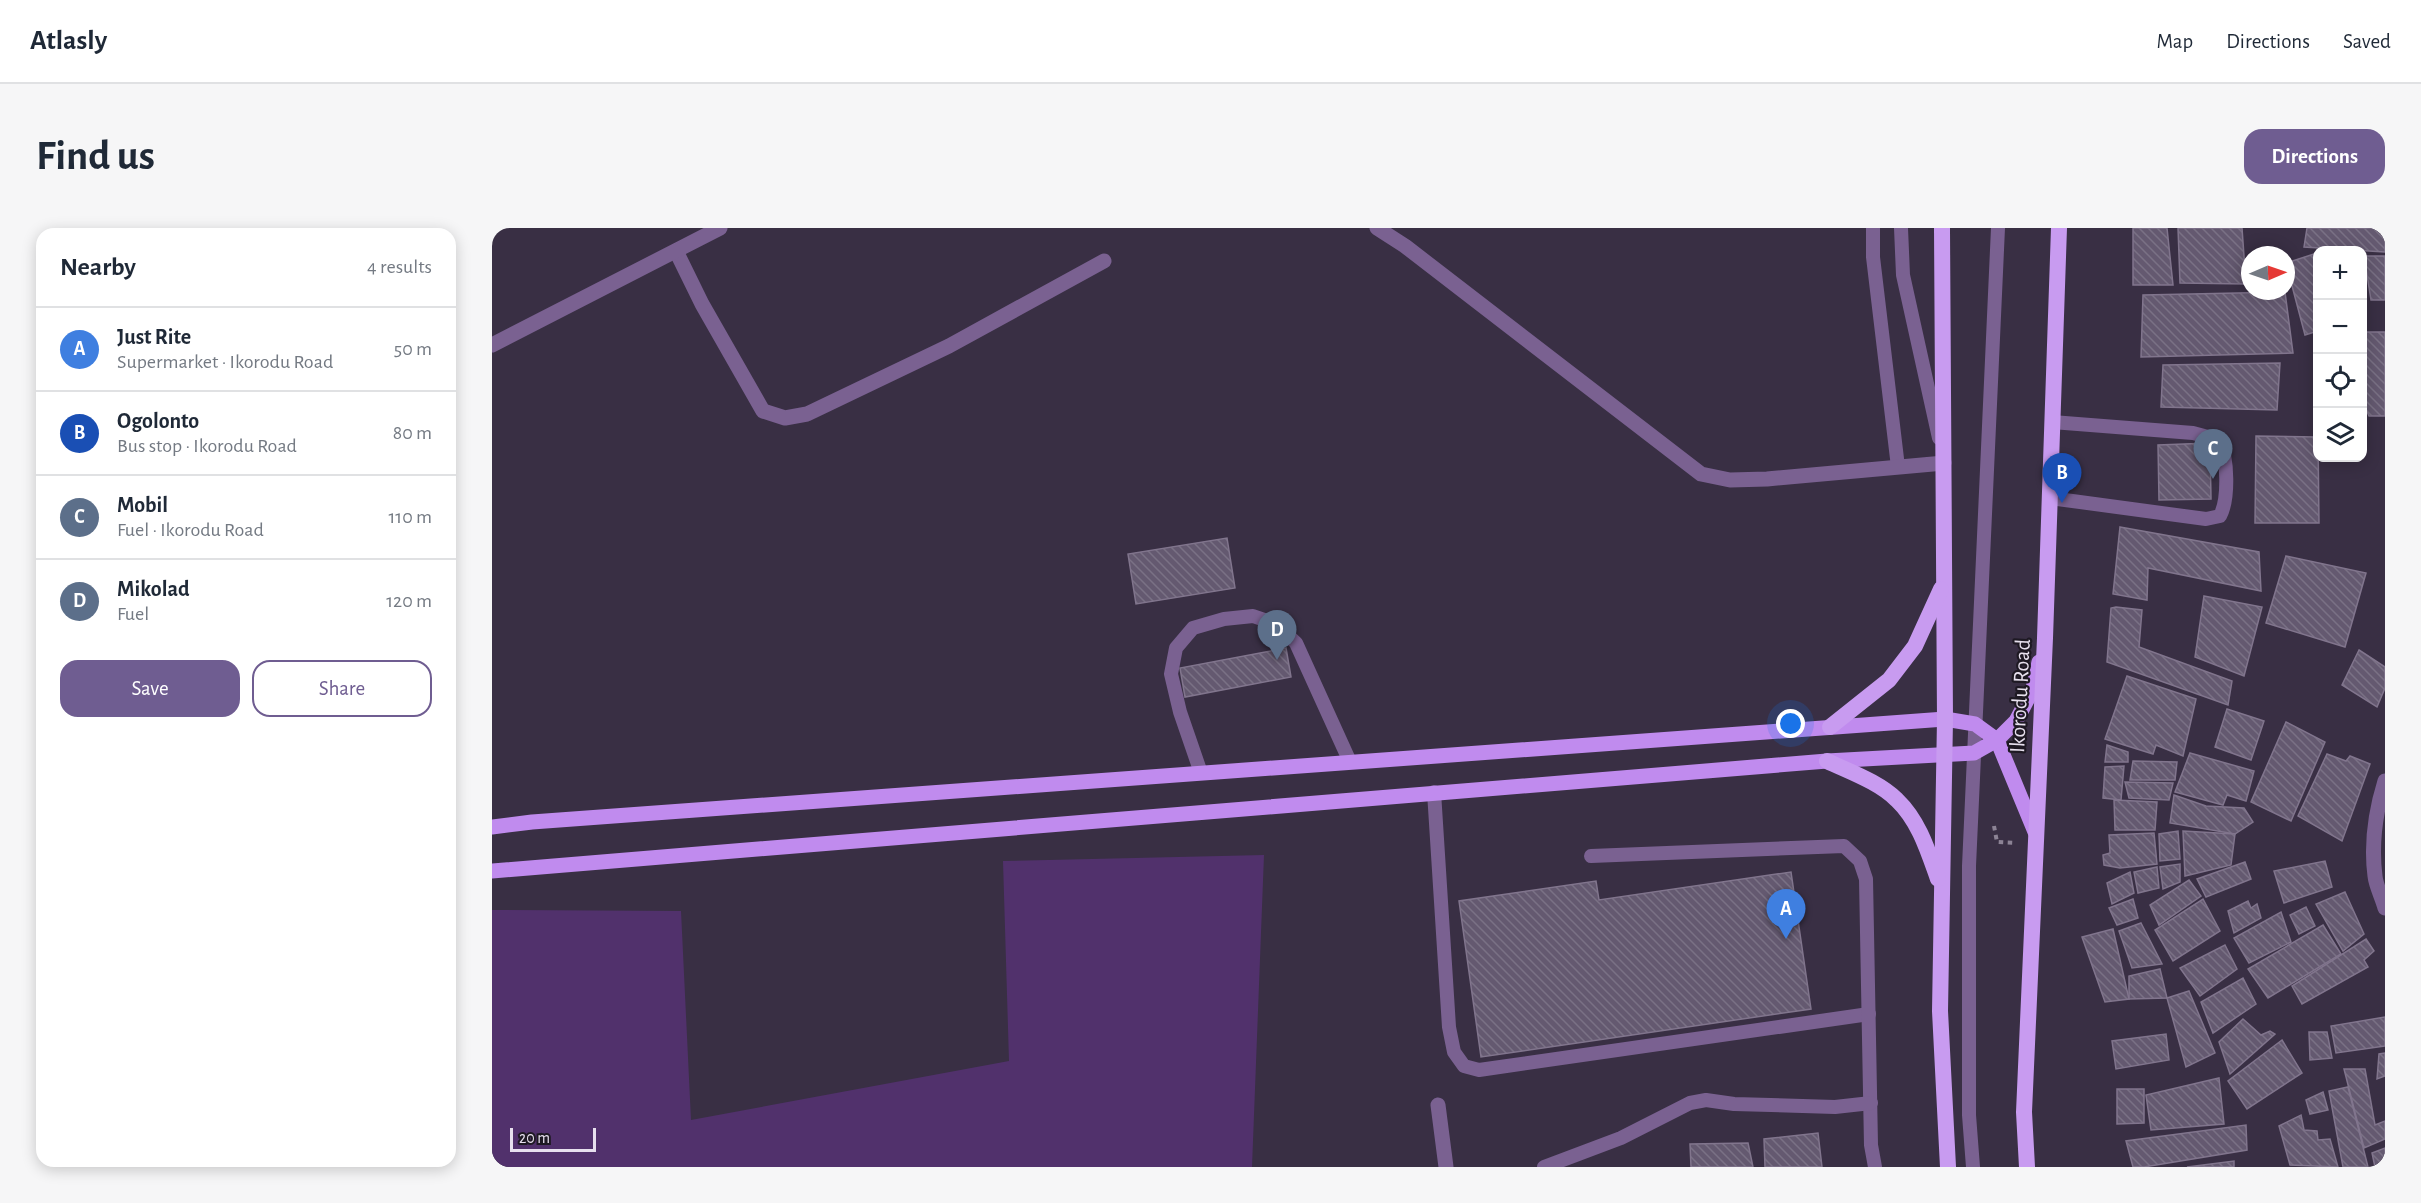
<!DOCTYPE html>
<html lang="en">
<head>
<meta charset="utf-8">
<style>
	:root { --surface:#fff; --page:#f6f6f7; --text:#1f2937; --muted:#747a83; --line:#e0e1e3; --accent:#6f5d91 }
	body { margin:0; font-family:"Alegreya Sans",sans-serif; background:var(--page); color:var(--text) }
	.controls { position:absolute; right:18px; top:18px; display:grid; overflow:hidden; border-radius:12px; box-shadow:0 3px 15px #0003 }
	.controls button { width:54px; height:54px; display:grid; place-items:center; padding:0; border:0; border-bottom:2px solid var(--line); background:var(--surface); color:var(--text); font:30px sans-serif }
	.compass { position:absolute; left:1749px; top:18px; width:54px; height:54px; border-radius:50%; background:var(--surface); box-shadow:0 3px 15px #0003; rotate:88deg }
	.scale { position:absolute; left:18px; bottom:15px; width:86px; box-sizing:border-box; padding-left:6px; border:3px solid #e7e0ee; border-top:0; font-size:16px; line-height:21px; white-space:nowrap; color:#e7e0ee; -webkit-text-stroke:4px #1e1923; paint-order:stroke }
	.you { position:absolute; left:1299px; top:496px; width:21px; height:21px; margin:-15px; border:4px solid #fff; border-radius:50%; background:#1a73e8; box-shadow:0 0 0 9px #1a73e833 }
	.badge { display:grid; place-items:center; width:39px; height:39px; border-radius:50%; background:var(--accent); color:#fff; font-size:20px; font-weight:700 }
	.pin { position:absolute; translate:-50% -50px; filter:drop-shadow(0 2px 3px #0008) }
	.pin::after { content:''; position:absolute; top:32px; width:21px; height:18px; background:inherit; clip-path:polygon(0 0,100% 0,50% 100%) }
	.list { margin:0; padding:0; list-style:none }
	h2 { display:flex; justify-content:space-between; align-items:center; height:78px; margin:0; padding:0 24px; font-size:26px }
	h2 small { font-size:20px; font-weight:400; color:var(--muted) }
	.list li { display:grid; grid-template-columns:39px 1fr auto; gap:18px; align-items:center; box-sizing:border-box; height:84px; padding:0 24px; border-top:2px solid var(--line) }
	.list b { display:block; font-size:22px; white-space:nowrap }
	.list p { margin:0; font-size:20px; white-space:nowrap; color:var(--muted) }
	.list em { font-size:20px; font-style:normal; color:var(--muted) }
	.actions { display:flex; gap:12px; padding:18px 24px }
	.actions a { flex:1; padding:14px 0; border:2px solid var(--accent); border-radius:18px; text-align:center; font-size:21px; color:var(--accent) }
	.actions .main { background:var(--accent); color:#fff }
	.icon { flex:none; width:33px; height:33px; fill:none; stroke:currentColor; stroke-width:2; stroke-linecap:round; stroke-linejoin:round }
	.map { position:relative; flex:none; width:1893px; height:939px; overflow:hidden; border-radius:18px }
	header { display:flex; align-items:center; gap:36px; box-sizing:border-box; height:84px; padding:0 30px; background:var(--surface); border-bottom:2px solid var(--line) }
	header strong { font-size:28px }
	nav { display:flex; gap:33px; margin-inline-start:auto; font-size:21px }
	.intro { display:flex; align-items:center; justify-content:space-between; box-sizing:border-box; height:144px; padding:0 36px }
	h1 { margin:0; font-size:42px }
	.button { padding:15px 27px; border-radius:18px; background:var(--accent); color:#fff; font-size:21px; font-weight:700 }
	main { display:flex; gap:36px; padding:0 36px }
	aside { flex:1; background:var(--surface); border-radius:18px; box-shadow:0 3px 15px #0003 }
	.map>svg:first-child { display:block }
</style>
</head>
<body>
<header>
<strong>Atlasly</strong>
<nav><a>Map</a><a>Directions</a><a>Saved</a></nav>
</header>
<div class="intro"><h1>Find us</h1><a class="button">Directions</a></div>
<main>
<aside>
<h2>Nearby<small>4 results</small></h2>
<ul class="list">
<li><span class="badge" style="background:#3f7fe0">A</span><div><b>Just Rite</b><p>Supermarket · Ikorodu Road</p></div><em>50 m</em></li>
<li><span class="badge" style="background:#1a4fb4">B</span><div><b>Ogolonto</b><p>Bus stop · Ikorodu Road</p></div><em>80 m</em></li>
<li><span class="badge" style="background:#5c6f8a">C</span><div><b>Mobil</b><p>Fuel · Ikorodu Road</p></div><em>110 m</em></li>
<li><span class="badge" style="background:#5c6f8a">D</span><div><b>Mikolad</b><p>Fuel</p></div><em>120 m</em></li>
</ul>
<div class="actions"><a class="main">Save</a><a>Share</a></div>
</aside>
<div class="map">
<svg width="1893" height="939" viewBox="0 0 1893 939">
	<defs>
		<pattern id="building-back-hatch" width="6" height="6" patternUnits="userSpaceOnUse" patternTransform="scale(1.5)"><rect width="6" height="6" fill="#645970"/><path d="M-1 5l2 2M0 0l6 6M5-1l2 2" fill="none" stroke="#7a7185"/></pattern>
	</defs>
	<rect width="100%" height="100%" fill="#392f44"/>
	<polygon fill="#51316c" points="772,627 760,939 0,939 0,682 189,683 199,892 517,833 511,633"/>
	<g fill="url(#building-back-hatch)" stroke="#81758d" stroke-width="1.5">
		<polygon points="1641,0 1675,0 1681,57 1641,57"/>
		<polygon points="1686,0 1750,0 1754,56 1688,55"/>
		<polygon points="1815,0 1893,0 1893,24 1812,19"/>
		<polygon points="1822,26 1826,37 1826,103 1813,107 1794,35"/>
		<polygon points="1872,28 1893,28 1893,72 1879,72"/>
		<polygon points="1793,64 1801,125 1649,129 1651,67"/>
		<polygon points="1870,104 1893,104 1893,188 1877,188 1870,172"/>
		<polygon points="1788,135 1785,182 1669,179 1671,137"/>
		<polygon points="1764,208 1826,209 1827,295 1763,295"/>
		<polygon points="1718,215 1719,271 1667,272 1666,217"/>
		<polygon points="1628,299 1767,324 1769,363 1656,340 1655,372 1621,366"/>
		<polygon points="735,310 743,360 644,376 636,326"/>
		<polygon points="1794,328 1874,345 1853,419 1774,395"/>
		<polygon points="1712,368 1770,379 1752,448 1703,429"/>
		<polygon points="1624,379 1650,382 1647,419 1740,453 1736,477 1615,434 1619,380"/>
		<polygon points="794,420 799,449 693,469 688,440"/>
		<polygon points="1867,422 1893,439 1893,460 1885,479 1850,457"/>
		<polygon points="1635,448 1704,471 1691,528 1664,517 1661,526 1613,511"/>
		<polygon points="1735,481 1772,493 1759,532 1723,519"/>
		<polygon points="1794,494 1833,514 1799,593 1759,574"/>
		<polygon points="1615,517 1636,524 1636,534 1613,534"/>
		<polygon points="1698,525 1762,543 1754,573 1735,567 1731,577 1683,564"/>
		<polygon points="1835,526 1854,533 1858,528 1878,536 1850,613 1806,588"/>
		<polygon points="1641,533 1685,534 1683,552 1638,552"/>
		<polygon points="1632,538 1629,572 1611,570 1613,539"/>
		<polygon points="1633,554 1681,555 1677,572 1637,570"/>
		<polygon points="1682,567 1714,578 1752,580 1761,594 1743,606 1678,595"/>
		<polygon points="1622,572 1665,574 1663,602 1623,602"/>
		<polygon points="1686,603 1688,631 1668,633 1667,606"/>
		<polygon points="1691,603 1743,606 1739,637 1693,648"/>
		<polygon points="1662,605 1665,636 1628,640 1612,637 1611,627 1618,625 1617,607"/>
		<polygon points="1833,633 1840,659 1792,675 1782,643"/>
		<polygon points="1753,634 1759,651 1714,669 1705,651"/>
		<polygon points="1688,636 1688,654 1671,661 1668,639"/>
		<polygon points="1665,639 1667,660 1646,665 1642,644"/>
		<polygon points="1299,644 1319,781 989,829 967,673 1104,653 1107,672"/>
		<polygon points="1638,644 1642,665 1620,676 1615,655"/>
		<polygon points="1697,652 1709,668 1667,697 1658,677"/>
		<polygon points="1853,664 1872,706 1851,723 1824,676"/>
		<polygon points="1641,671 1646,690 1625,697 1617,680"/>
		<polygon points="1711,671 1728,703 1681,733 1663,702"/>
		<polygon points="1756,673 1759,680 1765,676 1769,690 1742,705 1736,683"/>
		<polygon points="1814,679 1823,698 1807,706 1798,687"/>
		<polygon points="1789,684 1799,714 1757,735 1742,710"/>
		<polygon points="1649,695 1670,736 1640,740 1627,703"/>
		<polygon points="1831,697 1849,726 1776,770 1756,741"/>
		<polygon points="1621,701 1637,771 1613,774 1590,709"/>
		<polygon points="1874,711 1882,723 1872,732 1876,739 1810,776 1800,758"/>
		<polygon points="1733,717 1745,741 1708,768 1688,740"/>
		<polygon points="1668,741 1675,770 1637,771 1637,748"/>
		<polygon points="1751,750 1764,776 1721,805 1709,774"/>
		<polygon points="1697,763 1723,825 1694,839 1675,770"/>
		<polygon points="1893,789 1893,818 1844,825 1839,798"/>
		<polygon points="1751,791 1769,807 1778,803 1783,806 1738,846 1727,814"/>
		<polygon points="1817,804 1835,804 1840,830 1818,832"/>
		<polygon points="1674,806 1677,832 1624,841 1620,813"/>
		<polygon points="1790,812 1810,845 1755,881 1736,853"/>
		<polygon points="1893,825 1893,848 1885,851 1887,826"/>
		<polygon points="1852,841 1873,841 1883,897 1893,893 1893,911 1872,920"/>
		<polygon points="1727,850 1732,896 1659,902 1654,867"/>
		<polygon points="1856,859 1876,939 1851,939 1837,863"/>
		<polygon points="1625,861 1652,861 1652,895 1625,896"/>
		<polygon points="1831,864 1836,882 1818,886 1814,872"/>
		<polygon points="1809,887 1812,902 1825,903 1826,912 1838,911 1846,939 1798,937 1787,898"/>
		<polygon points="1754,897 1755,922 1652,939 1641,939 1634,913"/>
		<polygon points="1326,905 1330,939 1273,939 1272,911"/>
		<polygon points="1256,915 1261,939 1199,939 1198,916"/>
		<polygon points="1893,920 1893,939 1883,939 1880,925"/>
		<polygon points="1742,933 1742,939 1695,939"/>
	</g>
	<g fill="none" stroke-linecap="round" stroke-linejoin="round">
		<polyline stroke="#8c8395" stroke-width="4" stroke-dasharray="4.5 4.5" stroke-linecap="butt" points="1502,598 1505,614 1523,615"/>
		<g stroke="#7a6191" stroke-width="14">
			<polyline points="1381,0 1381,29 1406,239"/>
			<polyline points="1409,0 1411,47 1447,210"/>
			<path d="M1558,270L1714,291L1728,288C1737,271 1736,230 1727,212L1701,205L1560,194"/>
			<polyline points="709,545 688,484 679,446 684,420 701,400 732,391 761,388 784,396 804,415 858,534"/>
			<polyline points="942,564 957,799 962,824 972,838 987,842 1377,786"/>
			<polyline points="1099,628 1352,618 1368,633 1374,651 1379,917 1383,939"/>
			<polyline points="1052,939 1129,910 1198,875 1214,872 1242,876 1343,879 1379,875"/>
			<polyline points="1481,939 1477,887 1477,638 1506,0"/>
		</g>
		<g stroke="#7a6191" stroke-width="15">
			<polyline points="885,0 913,18 1209,246 1238,252 1275,251 1452,235"/>
			<polyline points="184,23 210,76 271,183 293,190 315,186 457,118 612,33"/>
			<polyline points="0,117 228,0"/>
			<path d="M1893,553C1884,582 1879,617 1883,648C1884,658 1890,669 1893,680"/>
			<polyline points="946,877 954,939"/>
		</g>
		<g stroke="#c08bee" stroke-width="15">
			<polyline points="0,599 40,594 1453,491 1483,496 1505,512 1543,604"/>
			<polyline points="0,643 1335,533 1482,525 1505,512 1524,493 1541,461 1547,434"/>
		</g>
		<g stroke="#c89bf0" stroke-width="16">
			<polyline points="1450,0 1453,491 1448,783 1456,939"/>
			<polyline points="1338,499 1397,452 1423,418 1449,361"/>
			<path d="M1335,533C1358,544 1387,554 1405,572C1427,593 1436,623 1446,651"/>
			<polyline points="1535,939 1532,884 1553,410 1567,0"/>
		</g>
	</g>
	<g text-anchor="middle" stroke-width="4.5" stroke-linejoin="round" paint-order="stroke">
		<g font-size="22" fill="#e7e0ee" stroke="#1e1923">
			<text transform="translate(1527 468) rotate(-87)" y="8">Ikorodu Road</text>
		</g>
	</g>
</svg>
<div class="controls">
<button>+</button>
<button>−</button>
<button><svg class="icon" aria-label="locate" viewBox="0 0 24 24"><circle cx="12" cy="12" r="6"/><path d="M12 2v4M12 18v4M2 12h4M18 12h4"/></svg></button>
<button><svg class="icon" aria-label="layers" viewBox="0 0 24 24"><path d="M12 4l9 5-9 5-9-5zM3 14l9 5 9-5"/></svg></button>
</div>
<svg class="compass" viewBox="-18 -18 36 36"><path d="M0-13l5 13h-10z" fill="#e53935"/><path d="M0 13l5-13h-10z" fill="#747a83"/></svg>
<div class="scale">20 m</div>
<div class="you"></div>
<div class="pin badge" style="left:1294px;top:711px;background:#3f7fe0">A</div>
<div class="pin badge" style="left:1570px;top:275px;background:#1a4fb4">B</div>
<div class="pin badge" style="left:1721px;top:251px;background:#5c6f8a">C</div>
<div class="pin badge" style="left:785px;top:432px;background:#5c6f8a">D</div>
</div>
</main>
</body>
</html>
